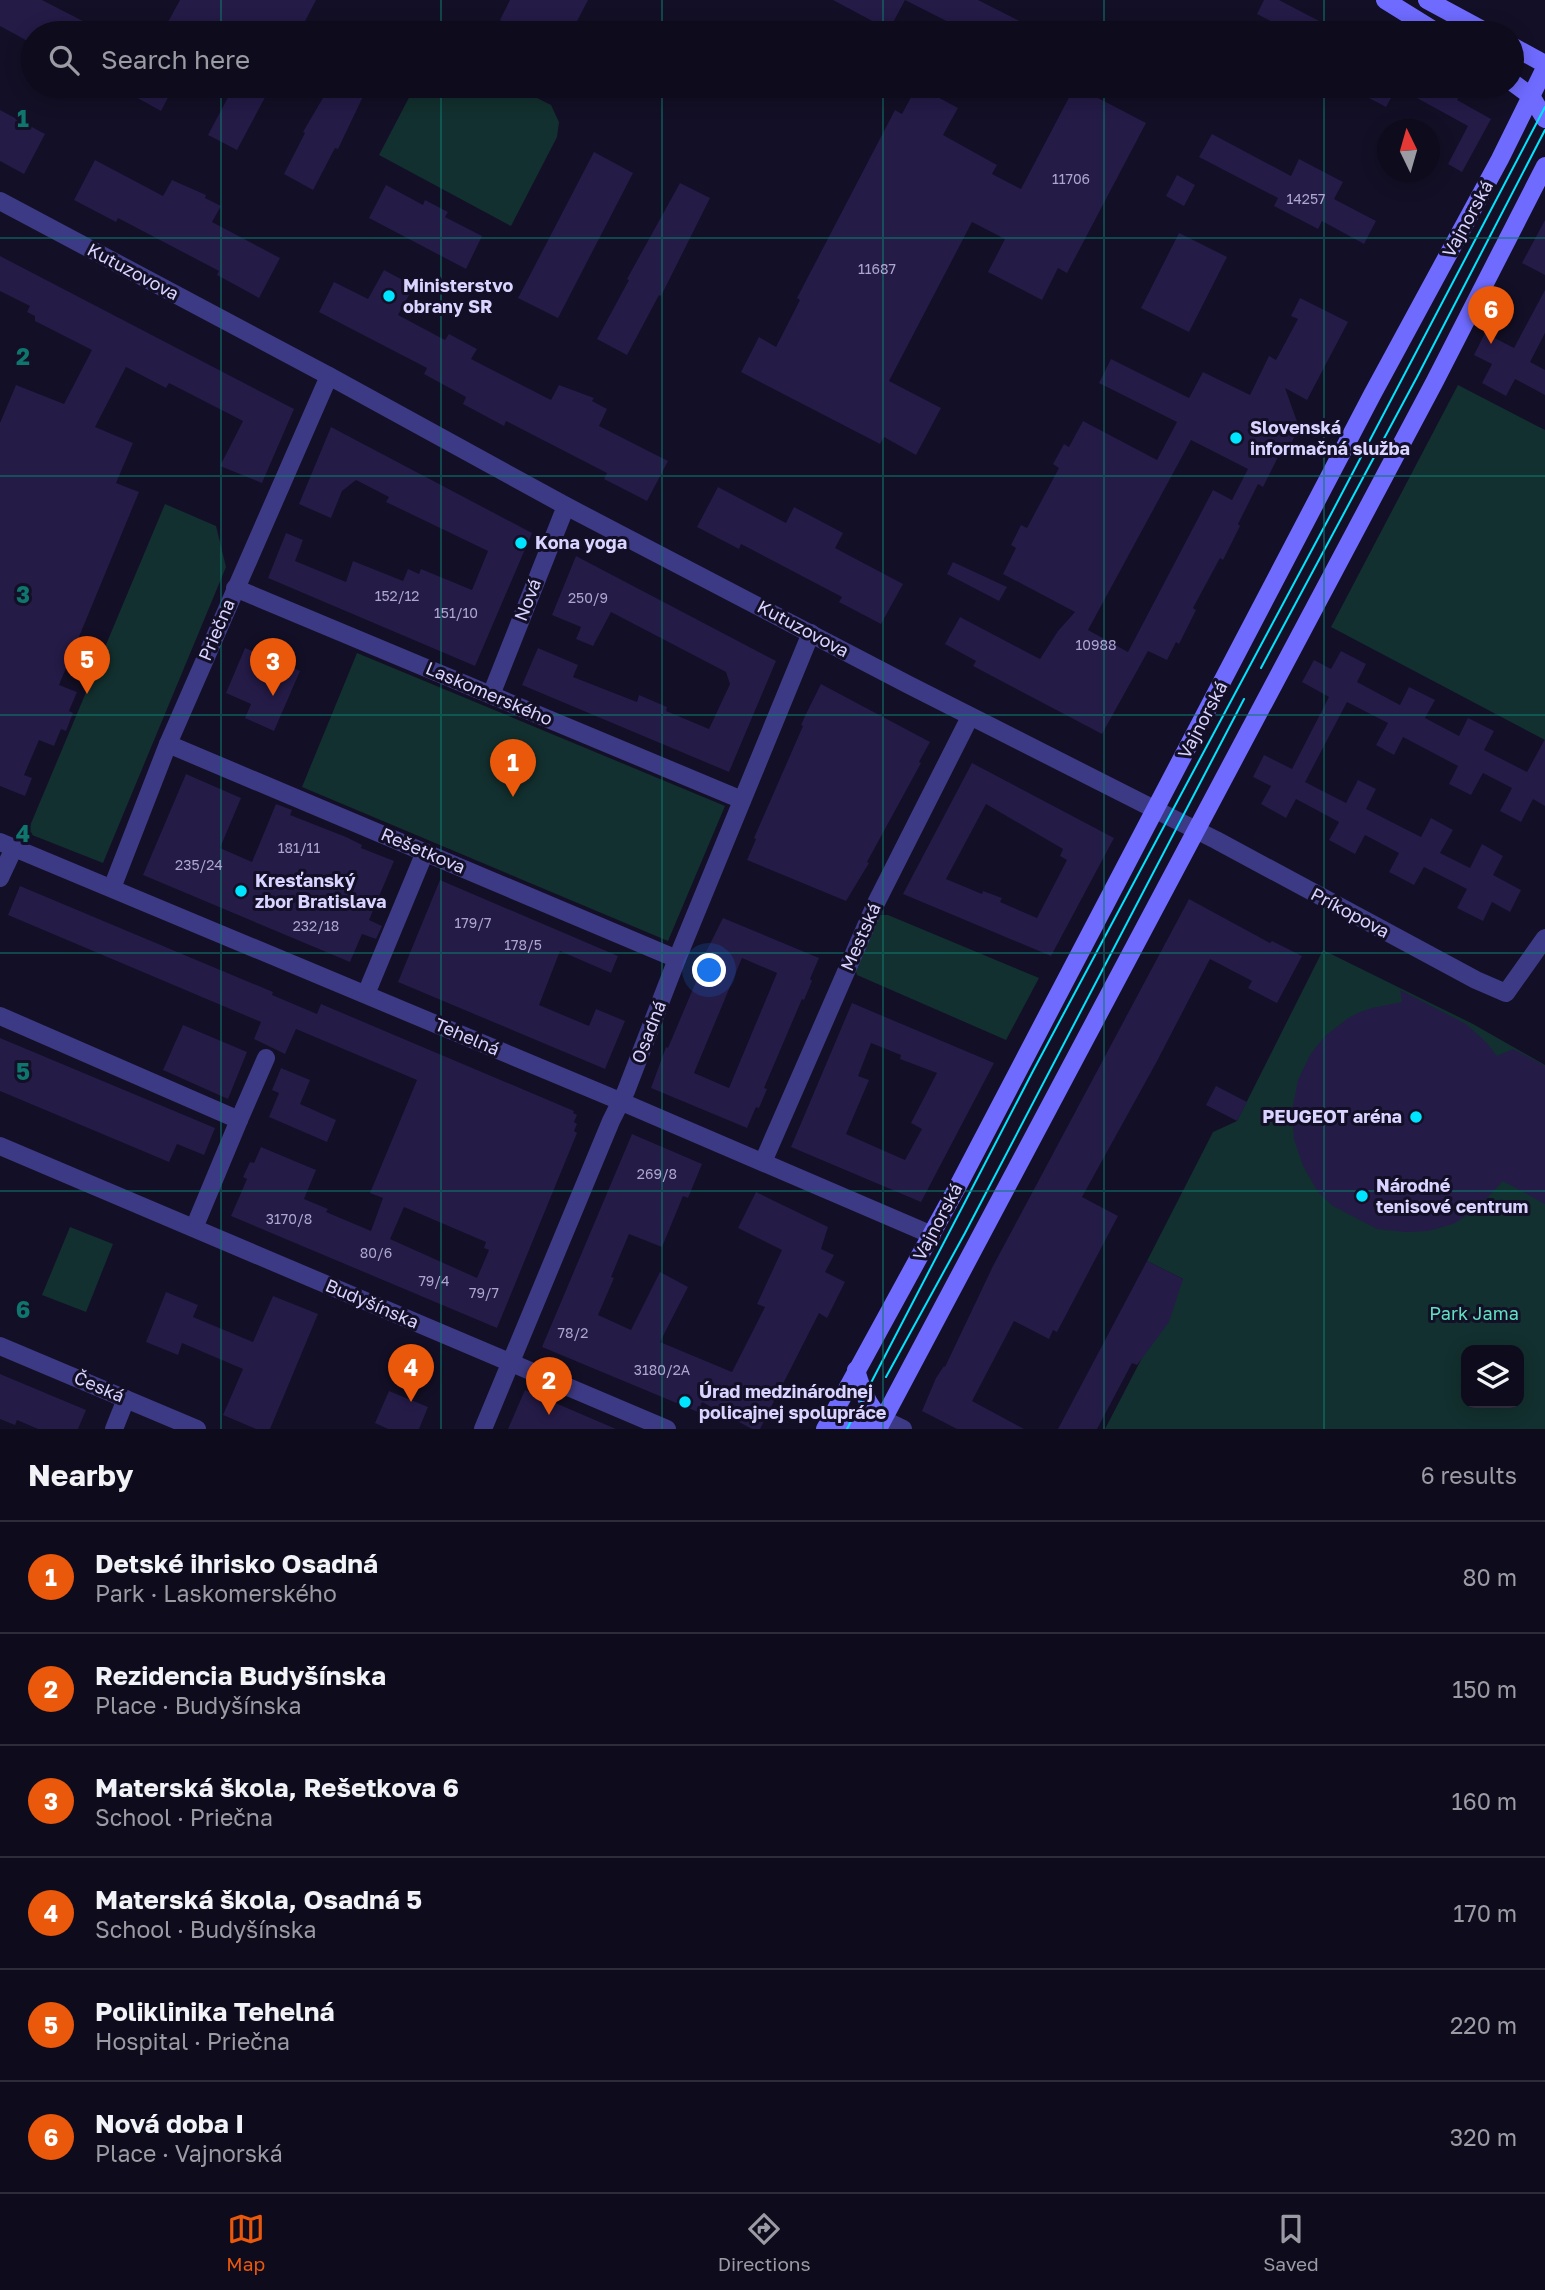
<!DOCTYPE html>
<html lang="en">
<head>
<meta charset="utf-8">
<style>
	:root { --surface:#0e0b1c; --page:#171425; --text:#f1f3f6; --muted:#9b9ba3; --line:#2e2b3b; --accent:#ea580c }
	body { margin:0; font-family:"Golos Text",sans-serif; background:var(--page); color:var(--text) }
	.controls { position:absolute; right:21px; bottom:21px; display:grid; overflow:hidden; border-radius:14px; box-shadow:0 4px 18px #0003 }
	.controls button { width:63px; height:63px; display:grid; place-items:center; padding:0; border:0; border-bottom:2px solid var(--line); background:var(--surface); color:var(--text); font:35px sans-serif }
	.compass { position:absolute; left:1377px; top:119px; width:63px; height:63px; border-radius:50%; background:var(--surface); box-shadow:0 4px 18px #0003; rotate:355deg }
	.you { position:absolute; left:710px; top:971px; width:24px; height:24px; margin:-18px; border:5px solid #fff; border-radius:50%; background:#1a73e8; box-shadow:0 0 0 10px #1a73e833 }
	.badge { display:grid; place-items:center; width:46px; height:46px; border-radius:50%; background:var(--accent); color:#fff; font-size:23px; font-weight:700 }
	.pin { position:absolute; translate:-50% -58px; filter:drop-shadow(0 2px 4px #0008) }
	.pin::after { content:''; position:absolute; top:37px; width:24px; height:21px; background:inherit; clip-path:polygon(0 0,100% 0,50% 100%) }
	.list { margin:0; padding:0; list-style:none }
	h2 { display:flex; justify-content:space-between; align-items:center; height:91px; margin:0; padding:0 28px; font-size:30px }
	h2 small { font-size:23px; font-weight:400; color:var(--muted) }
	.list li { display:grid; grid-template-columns:46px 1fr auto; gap:21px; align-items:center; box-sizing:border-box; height:112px; padding:0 28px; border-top:2px solid var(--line) }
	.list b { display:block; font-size:26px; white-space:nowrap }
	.list p { margin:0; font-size:23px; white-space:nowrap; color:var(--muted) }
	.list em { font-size:23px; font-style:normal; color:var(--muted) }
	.icon { flex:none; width:38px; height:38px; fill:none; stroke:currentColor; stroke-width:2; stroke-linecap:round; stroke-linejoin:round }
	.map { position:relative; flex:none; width:1545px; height:1429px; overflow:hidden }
	.search { position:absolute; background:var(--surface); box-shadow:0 4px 18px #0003; left:21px; right:21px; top:21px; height:77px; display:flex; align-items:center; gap:18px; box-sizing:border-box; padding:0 24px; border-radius:38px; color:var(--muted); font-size:26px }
	.sheet { height:763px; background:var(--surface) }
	nav { display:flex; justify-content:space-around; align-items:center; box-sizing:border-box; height:98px; border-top:2px solid var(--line); background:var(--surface); font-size:19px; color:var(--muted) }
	nav a { display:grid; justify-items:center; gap:4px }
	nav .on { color:var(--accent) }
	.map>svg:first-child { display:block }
</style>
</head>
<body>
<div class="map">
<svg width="1545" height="1429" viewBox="0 0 1545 1429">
	<rect width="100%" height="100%" fill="#130f26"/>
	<g fill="#12302f" fill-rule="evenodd">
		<polygon points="415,86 513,86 551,105 559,122 557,137 511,226 379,155"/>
		<polygon points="1458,385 1545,430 1545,740 1331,627"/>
		<polygon points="165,504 216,526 226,567 103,863 27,833"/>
		<polygon points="357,653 725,806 668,941 302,787"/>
		<polygon points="881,915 888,915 1039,978 1006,1040 857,975 855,968 875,923"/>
		<path d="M1323,950L1473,1024L1545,1065V1429H1105L1183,1279L1147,1261L1213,1132L1237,1121ZM1466,1350H1519V1403H1466Z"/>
		<polygon points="70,1227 113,1244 86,1312 42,1295"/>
	</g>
	<g fill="#241b47" fill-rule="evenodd">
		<polygon points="0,0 42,0 106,33 33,33 33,44 0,26"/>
		<polygon points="180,0 316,0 299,33 162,33"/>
		<polygon points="510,0 588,0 571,33 525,33 500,20"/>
		<polygon points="833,0 905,0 889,30"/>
		<polygon points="905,0 978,0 1043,33 970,33"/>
		<polygon points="1264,0 1279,0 1342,33 1294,33 1257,14"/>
		<polygon points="116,86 174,86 161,111"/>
		<polygon points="234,86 271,86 237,150 208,135"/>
		<polygon points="330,86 368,86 338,149 335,148 313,190 284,174 305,133 303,132"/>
		<polygon points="917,86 958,108 943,135 997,165 992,174 1021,189 1075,86 1146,123 1067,273 1058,268 1042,300 988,272 1005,239 972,222 889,381 941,408 916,455 884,437 880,444 741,372 759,337 776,347 800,300 797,298 895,110 902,114"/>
		<polygon points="1346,86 1442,86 1460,95 1457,100 1491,119 1462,172 1448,164 1468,126 1397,87 1386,107"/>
		<polygon points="0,110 45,134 24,174 0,161"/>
		<polygon points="1212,134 1291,176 1299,159 1343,182 1334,199 1376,221 1364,244 1322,221 1318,229 1274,206 1278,198 1199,157"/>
		<polygon points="594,152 633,173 558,318 518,298"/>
		<polygon points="95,160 163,196 172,180 206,195 205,198 221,206 212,222 280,258 259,298 217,275 219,271 118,218 116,222 74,200"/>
		<polygon points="1177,175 1195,185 1184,206 1166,196"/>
		<polygon points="680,183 710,198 661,296 659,295 627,355 597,339 629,280 627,279"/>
		<polygon points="386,185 423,205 425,200 448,212 445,217 482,236 466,269 369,218"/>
		<polygon points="1545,220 1545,275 1522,263"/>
		<polygon points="1179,233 1227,257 1189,332 1141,308"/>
		<polygon points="0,256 294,409 262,483 220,466 243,421 169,383 166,388 126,367 95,427 133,443 116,483 139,492 59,685 77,692 69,711 73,713 66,731 61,729 54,746 39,740 24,775 32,778 25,796 0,786 0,423 16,385 64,404 92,350 35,321 35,316 27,312 30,306 0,291"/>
		<polygon points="384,270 414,286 398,315 445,340 449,334 477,349 471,359 551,400 559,385 594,398 592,401 607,409 599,426 668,461 647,501 604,479 607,473 506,421 504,426 463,404 466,397 424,374 427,368 319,312 334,282 368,299"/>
		<polygon points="1545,290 1545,333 1530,362 1545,370 1545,395 1515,379 1506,396 1482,383 1492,364 1474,355 1485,333 1514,348"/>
		<path d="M1300,298L1348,322L1307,400L1285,388L1299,427L1290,446L1285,443L1263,487L1258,484L1238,524L1240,526L1223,560L1220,558L1193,608L1196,610L1179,644L1176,642L1167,660L1148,651L1102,734L973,666L976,661L945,644L960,617L1040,659L1058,631L1075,612L1003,574L1016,548L1011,545L1021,525L1027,528L1059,468L1053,464L1064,444L1069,447L1083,421L1157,460L1177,422L1099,383L1111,359L1189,398L1203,372L1250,395L1269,356L1276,360L1298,319L1291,316ZM1191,440L1248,469L1232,500L1213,490L1128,652L1088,630Z"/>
		<polygon points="331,427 532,533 475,666 268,578 286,533 303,540 295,561 346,582 353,561 403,581 408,569 419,574 421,569 472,590 488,551 386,502 389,497 356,480 342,491 331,518 299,504"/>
		<polygon points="718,487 786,523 794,507 843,533 835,548 903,584 881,624 839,602 842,597 741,544 739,549 697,527"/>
		<polygon points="576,556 776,661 729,772 522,685 538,648 578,665 573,677 637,702 639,695 667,707 666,711 709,729 730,684 726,672 611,612 593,646 576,639 581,627 552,615"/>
		<polygon points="953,562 1007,587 999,601 947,574"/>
		<polygon points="245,648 300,671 274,731 245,718 251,704 226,693"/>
		<polygon points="1341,651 1366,664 1357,682 1400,705 1409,687 1435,700 1425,718 1459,736 1468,718 1494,731 1484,750 1527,772 1545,739 1545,806 1533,799 1521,822 1500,811 1512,788 1483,773 1471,795 1449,784 1458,766 1403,737 1394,755 1376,745 1388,723 1347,702 1305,782 1346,803 1358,780 1376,789 1366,809 1421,837 1431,818 1453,830 1440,853 1470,868 1482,844 1503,856 1493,875 1521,890 1510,912 1492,902 1483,921 1457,908 1467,889 1424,867 1414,885 1389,872 1399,853 1365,835 1355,854 1329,840 1339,822 1296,799 1286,818 1261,804 1271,786 1253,777 1264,755 1292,769 1329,697 1302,682 1314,660 1331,669"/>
		<polygon points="821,684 930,742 919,762 921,763 867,862 869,863 846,901 747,860 756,839 754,838 803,726 801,725 806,714"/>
		<path d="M972,763L1114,838L1051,956L903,894ZM986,804L1063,849L1060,856L1067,860L1037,918L1000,902L1002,898L983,891L982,894L946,879Z"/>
		<polygon points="186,774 241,798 220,848 252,862 276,804 292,810 290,815 346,837 362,845 361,848 394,861 369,920 382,926 376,939 362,934 350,962 143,875"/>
		<polygon points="440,880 618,956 611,973 560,951 539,1005 589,1026 596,1009 625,1021 605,1069 398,982"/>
		<path d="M20,886L273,992L272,995L317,1014L321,1004L574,1111L573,1113L577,1115L574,1122L577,1124L574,1131L577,1133L497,1328L231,1216L247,1179L243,1177L250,1162L254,1163L261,1147L316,1170L304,1199L328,1209L326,1212L371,1231L383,1198L370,1193L417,1080L296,1029L285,1054L254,1039L261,1022L8,915ZM404,1207L486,1242L484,1248L489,1250L477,1278L390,1239Z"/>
		<polygon points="1189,899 1270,943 1272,941 1302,956 1277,1003 1248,988 1252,981 1210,959 1156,1063 1082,1197 1118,1216 1057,1332 1053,1330 1049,1339 1014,1321 972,1401 1024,1429 957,1429 922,1411 936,1378 944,1366 945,1367 993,1266"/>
		<path d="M723,918L819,958L810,979L812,981L804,1000L802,999L764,1088L767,1089L759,1108L756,1107L747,1128L651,1088L666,1047L668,1048L706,958H703ZM742,958L777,973L729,1088L694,1073Z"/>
		<polygon points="1400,990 1466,1024 1486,1042 1497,1056 1513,1049 1545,1066 1545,1204 1503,1181 1475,1210 1453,1224 1428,1231 1406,1232 1377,1229 1333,1206 1318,1192 1303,1166 1294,1139 1292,1111 1298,1080 1310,1055 1325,1036 1347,1019 1358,1013 1372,1008 1402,1002"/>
		<path d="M852,1003L994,1063L921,1202L791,1147ZM871,1043L901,1055L900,1059L937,1073L911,1123L922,1129L905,1160L846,1134L869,1080L858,1076Z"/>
		<polygon points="183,1025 247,1052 228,1099 163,1070"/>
		<polygon points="0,1038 215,1128 204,1155 177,1144 169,1162 0,1091"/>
		<polygon points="281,1068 310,1080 300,1104 336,1120 327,1142 269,1117 279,1093 272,1090"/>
		<polygon points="1216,1086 1247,1102 1237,1121 1206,1105"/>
		<polygon points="632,1134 702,1164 688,1198 683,1196 662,1247 629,1234 611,1277 614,1278 598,1315 631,1330 660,1272 688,1287 660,1342 732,1372 765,1307 757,1304 782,1250 738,1228 756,1192 828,1227 821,1249 834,1255 825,1272 845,1282 827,1318 819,1313 760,1429 752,1429 702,1402 698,1412 542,1347"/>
		<polygon points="1147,1261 1183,1279 1169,1322 1137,1365 1132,1363 1097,1429 1058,1429"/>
		<polygon points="166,1292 198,1305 193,1317 253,1342 273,1296 318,1314 270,1429 256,1429 223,1415 243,1369 182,1343 178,1355 146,1342"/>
		<polygon points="0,1374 86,1410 78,1429 38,1429 17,1420 15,1425 0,1419"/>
		<polygon points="525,1390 616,1429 508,1429"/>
		<polygon points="389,1391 428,1407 419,1429 388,1429 375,1423"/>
	</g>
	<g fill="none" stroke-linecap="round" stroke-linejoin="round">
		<g stroke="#3d3a85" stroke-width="18">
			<polyline points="235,588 742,800"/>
			<polyline points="491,695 566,506"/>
			<polyline points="168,744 677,959"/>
			<polyline points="1156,810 1216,840 1476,980 1506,993 1545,938"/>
			<polyline points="0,842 608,1096 932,1235"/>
			<polyline points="0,878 14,848"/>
			<polyline points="112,888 168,744 329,376"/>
			<polyline points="366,994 425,852"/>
			<polyline points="0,1016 239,1120 194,1228"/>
			<polyline points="239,1120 266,1058"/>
			<polyline points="0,1146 667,1429"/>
			<polyline points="763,1162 876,903 970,717"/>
			<polyline points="0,1346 197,1429"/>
			<polyline points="882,1419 903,1429"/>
			<polyline points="114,1429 126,1399"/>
			<polyline points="483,1429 611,1121 626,1091 677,959 811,633"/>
		</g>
		<polyline stroke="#3d3a85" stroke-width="18" points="0,201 329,376 566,506 909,685 1156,810"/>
		<g stroke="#6f6bff" stroke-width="18">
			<polyline points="1385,0 1438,33"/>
			<polyline points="1427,0 1488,33"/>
			<polyline points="1512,46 1545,64"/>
			<polyline points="1512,82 1531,96 1545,119"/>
			<path d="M856,1370C862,1390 867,1405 882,1419"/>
			<polyline points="825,1429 959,1184 1372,395 1500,159 1545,68"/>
			<polyline points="838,1429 849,1425 882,1419"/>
			<polyline points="878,1429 1435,381 1545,166"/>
		</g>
		<g stroke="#00e5ff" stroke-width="2">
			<polyline points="1261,668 1417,377 1545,130"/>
			<polyline points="886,1377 965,1233 1244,699"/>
			<polyline points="847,1429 1033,1071 1330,516 1545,107"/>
		</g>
	</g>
	<path fill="none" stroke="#0f766e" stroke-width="2" stroke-opacity="0.55" d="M221,0V33M441,0V33M662,0V33M883,0V33M1104,0V33M1324,0V33M221,86V1429M441,86V1429M662,86V1429M883,86V1429M1104,86V1429M1324,86V1429M0,238H1545M0,476H1545M0,715H1545M0,953H1545M0,1191H1545"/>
	<g fill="#00e5ff" stroke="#130f26" stroke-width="2.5">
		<circle cx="389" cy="296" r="7"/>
		<circle cx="1236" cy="438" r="7"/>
		<circle cx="521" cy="543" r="7"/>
		<circle cx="241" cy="891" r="7"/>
		<circle cx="1416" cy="1117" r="7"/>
		<circle cx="1362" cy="1196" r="7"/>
		<circle cx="685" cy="1402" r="7"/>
	</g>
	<g text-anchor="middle" stroke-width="6" stroke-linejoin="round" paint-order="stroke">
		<g font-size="14" fill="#aca6d1">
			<text x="1071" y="184">11706</text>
			<text x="1306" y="204">14257</text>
			<text x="877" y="274">11687</text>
			<text x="397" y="601">152/12</text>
			<text x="588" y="603">250/9</text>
			<text x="456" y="618">151/10</text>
			<text x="1096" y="650">10988</text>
			<text x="299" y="853">181/11</text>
			<text x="199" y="870">235/24</text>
			<text x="473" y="928">179/7</text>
			<text x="316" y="931">232/18</text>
			<text x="523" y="950">178/5</text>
			<text x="657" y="1179">269/8</text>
			<text x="289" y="1224">3170/8</text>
			<text x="376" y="1258">80/6</text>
			<text x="434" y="1286">79/4</text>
			<text x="484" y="1298">79/7</text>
			<text x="573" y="1338">78/2</text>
			<text x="662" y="1375">3180/2A</text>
		</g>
		<g font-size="18" fill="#d9d4ff" stroke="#130f26">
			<text transform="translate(1468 219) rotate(-61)" y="6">Vajnorská</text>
			<text transform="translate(133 272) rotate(28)" y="6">Kutuzovova</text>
			<text transform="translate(528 600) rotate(-69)" y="6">Nová</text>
			<text transform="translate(803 629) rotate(28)" y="6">Kutuzovova</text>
			<text transform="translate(217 630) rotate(-67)" y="6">Priečna</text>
			<text transform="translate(489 694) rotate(23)" y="6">Laskomerského</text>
			<text transform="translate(1203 720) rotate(-62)" y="6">Vajnorská</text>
			<text transform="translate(423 851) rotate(23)" y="6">Rešetkova</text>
			<text transform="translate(1350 913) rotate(28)" y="6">Príkopova</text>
			<text transform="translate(861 937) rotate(-66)" y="6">Mestská</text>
			<text transform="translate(649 1032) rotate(-69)" y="6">Osadná</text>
			<text transform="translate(467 1037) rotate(23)" y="6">Tehelná</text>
			<text transform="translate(938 1222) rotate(-62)" y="6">Vajnorská</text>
			<text transform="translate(372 1304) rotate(23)" y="6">Budyšínska</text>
			<text transform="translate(99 1387) rotate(23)" y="6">Česká</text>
		</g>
		<g font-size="18" font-weight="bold" fill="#d9d4ff" stroke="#130f26" text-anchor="start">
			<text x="403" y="292">Ministerstvo<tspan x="403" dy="21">obrany SR</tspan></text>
			<text x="1250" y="434">Slovenská<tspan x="1250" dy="21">informačná služba</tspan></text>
			<text x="535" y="549">Kona yoga</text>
			<text x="255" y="887">Kresťanský<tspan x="255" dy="21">zbor Bratislava</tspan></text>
			<text x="1402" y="1123" text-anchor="end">PEUGEOT aréna</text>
			<text x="1376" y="1192">Národné<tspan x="1376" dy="21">tenisové centrum</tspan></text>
			<text x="699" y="1398">Úrad medzinárodnej<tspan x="699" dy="21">policajnej spolupráce</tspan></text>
		</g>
		<g font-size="18" fill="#5fe0c0" stroke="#130f26">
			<text x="1474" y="1320">Park Jama</text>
		</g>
	</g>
	<g font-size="23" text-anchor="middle" font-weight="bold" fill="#0f766e" stroke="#130f26" stroke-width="6" stroke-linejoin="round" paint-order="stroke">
		<text x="23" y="127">1</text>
		<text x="23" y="365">2</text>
		<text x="23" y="603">3</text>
		<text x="23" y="842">4</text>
		<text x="23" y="1080">5</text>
		<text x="23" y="1318">6</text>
	</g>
</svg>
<div class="controls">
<button><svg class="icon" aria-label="layers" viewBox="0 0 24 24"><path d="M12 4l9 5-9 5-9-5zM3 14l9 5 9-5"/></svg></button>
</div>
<svg class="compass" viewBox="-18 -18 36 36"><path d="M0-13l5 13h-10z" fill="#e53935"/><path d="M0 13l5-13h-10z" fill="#9b9ba3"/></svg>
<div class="you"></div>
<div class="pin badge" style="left:513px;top:797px">1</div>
<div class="pin badge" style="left:549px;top:1415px">2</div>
<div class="pin badge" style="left:273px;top:696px">3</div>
<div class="pin badge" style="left:411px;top:1402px">4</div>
<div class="pin badge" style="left:87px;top:694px">5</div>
<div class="pin badge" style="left:1491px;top:344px">6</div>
<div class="search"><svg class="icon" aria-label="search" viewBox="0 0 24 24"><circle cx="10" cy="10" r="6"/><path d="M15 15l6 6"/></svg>Search here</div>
</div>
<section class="sheet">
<h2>Nearby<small>6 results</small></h2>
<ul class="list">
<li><span class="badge">1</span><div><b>Detské ihrisko Osadná</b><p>Park · Laskomerského</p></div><em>80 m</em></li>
<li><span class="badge">2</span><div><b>Rezidencia Budyšínska</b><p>Place · Budyšínska</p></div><em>150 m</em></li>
<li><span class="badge">3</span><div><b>Materská škola, Rešetkova 6</b><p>School · Priečna</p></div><em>160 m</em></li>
<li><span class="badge">4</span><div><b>Materská škola, Osadná 5</b><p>School · Budyšínska</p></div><em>170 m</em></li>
<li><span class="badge">5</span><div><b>Poliklinika Tehelná</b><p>Hospital · Priečna</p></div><em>220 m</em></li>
<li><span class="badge">6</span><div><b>Nová doba I</b><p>Place · Vajnorská</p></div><em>320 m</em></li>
</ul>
</section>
<nav>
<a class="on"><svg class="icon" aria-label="map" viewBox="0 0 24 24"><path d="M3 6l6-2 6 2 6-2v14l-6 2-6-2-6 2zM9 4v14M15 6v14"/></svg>Map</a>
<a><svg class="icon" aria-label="directions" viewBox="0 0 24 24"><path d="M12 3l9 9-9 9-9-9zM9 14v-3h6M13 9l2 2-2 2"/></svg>Directions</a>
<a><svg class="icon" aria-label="saved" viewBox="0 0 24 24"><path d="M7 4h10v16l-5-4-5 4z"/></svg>Saved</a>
</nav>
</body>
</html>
